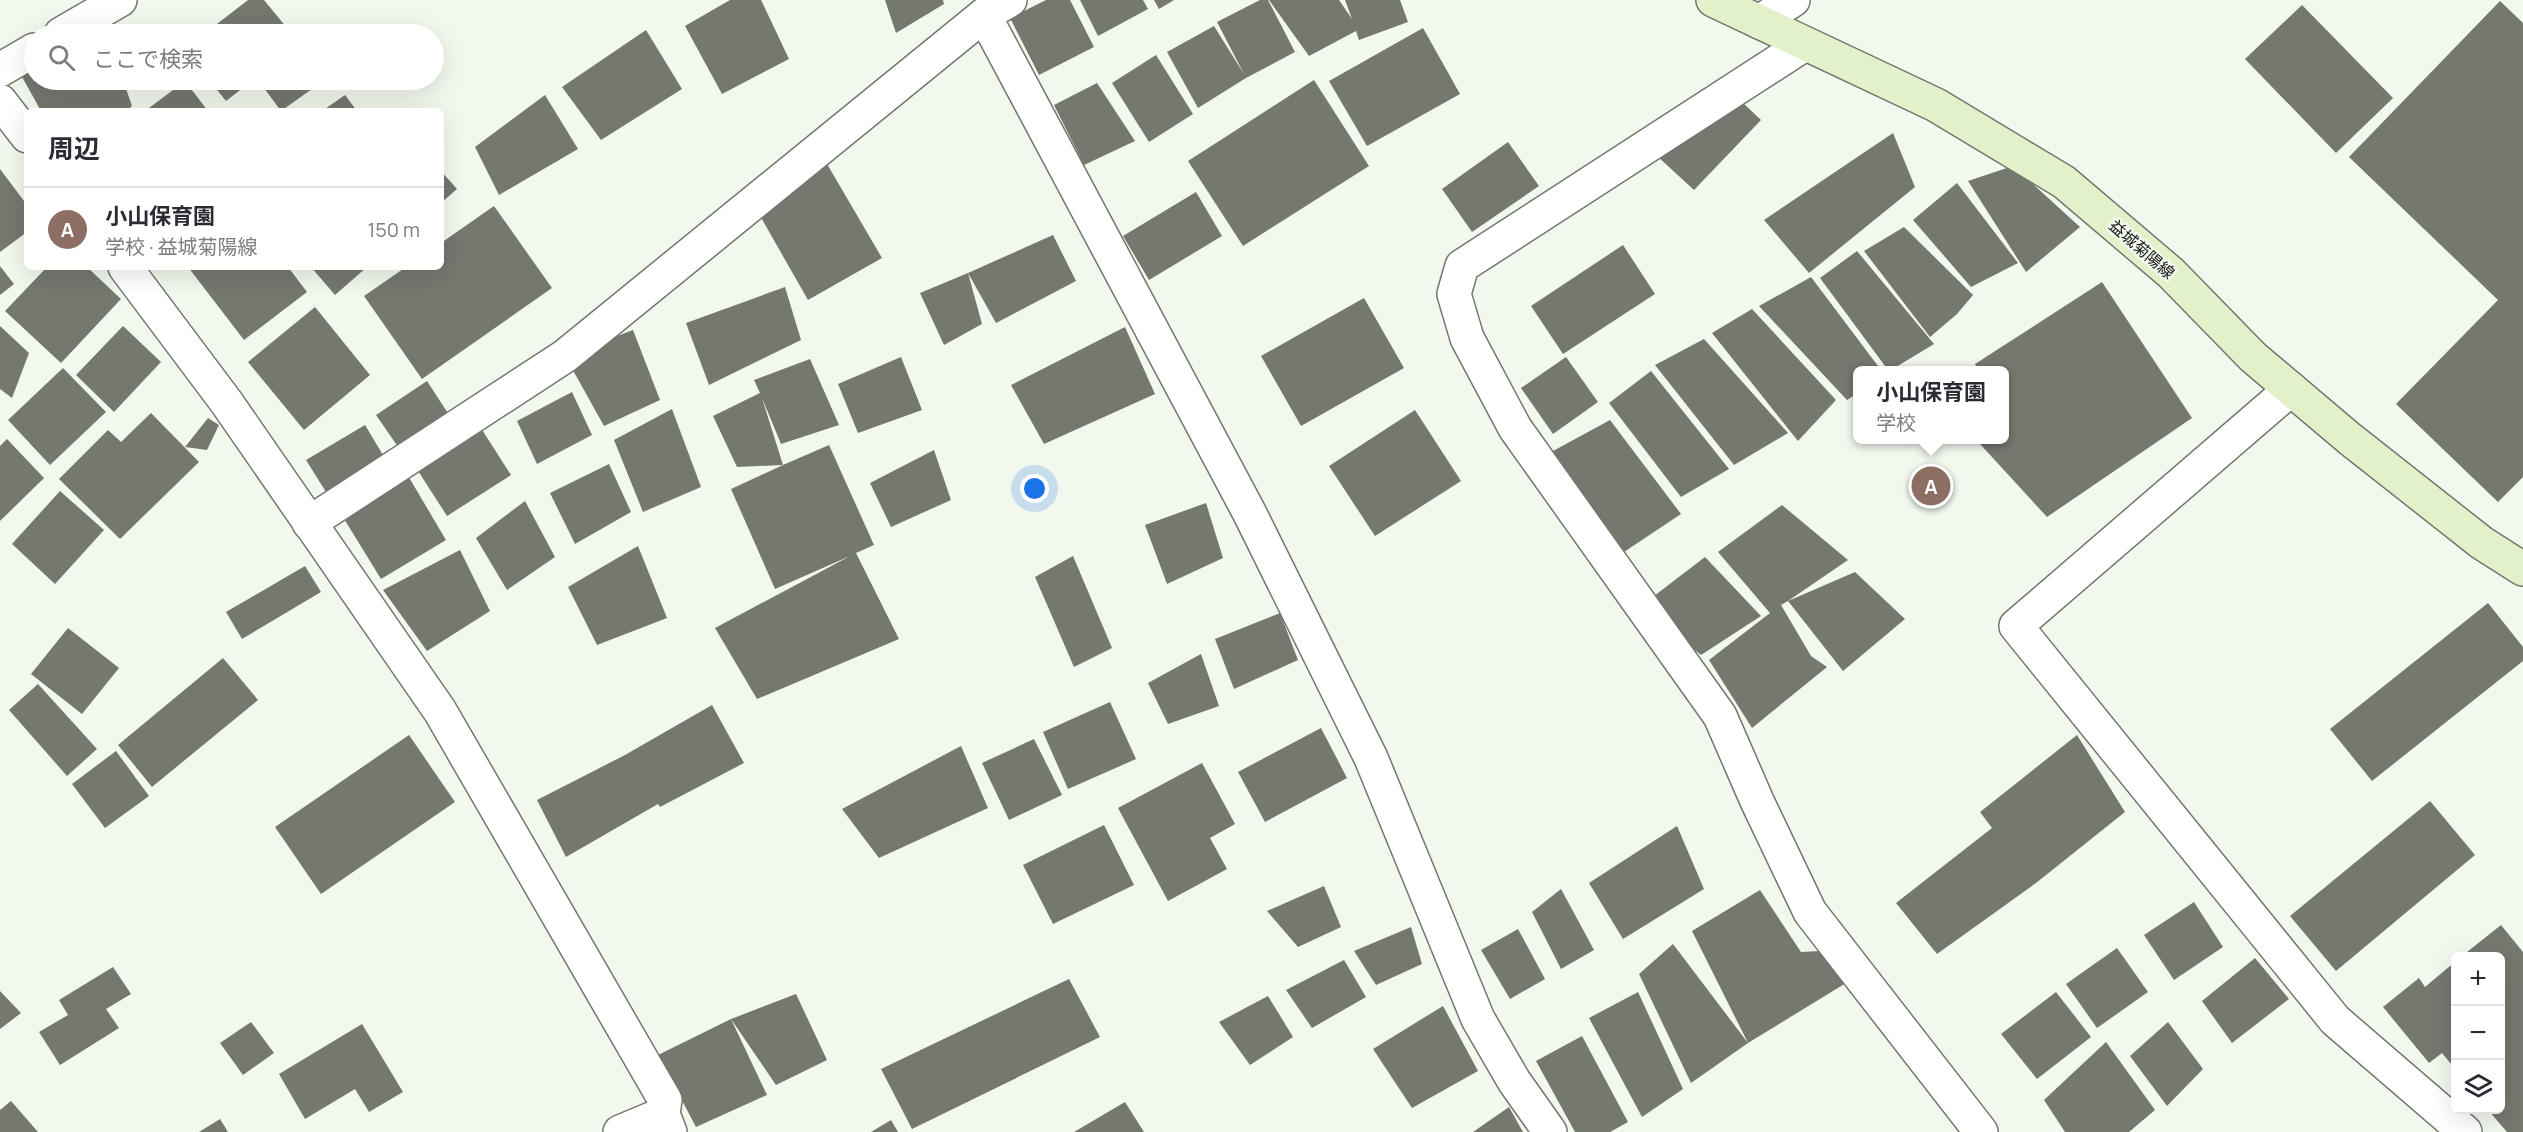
<!DOCTYPE html>
<html lang="ja">
<head>
<meta charset="utf-8">
<style>
	:root { --surface:#fff; --page:#f2f2f3; --text:#2b2b33; --muted:#7c7c81; --line:#e1e1e2; --accent:#597529 }
	body { margin:0; font-family:Manrope,"Noto Sans JP",sans-serif; background:var(--page); color:var(--text) }
	.controls { position:absolute; right:18px; bottom:18px; display:grid; overflow:hidden; border-radius:9px; box-shadow:0 6px 24px #0002 }
	.controls button { width:54px; height:54px; display:grid; place-items:center; padding:0; border:0; border-bottom:2px solid var(--line); background:var(--surface); color:var(--text); font:30px sans-serif }
	.you { position:absolute; left:1035px; top:489px; width:21px; height:21px; margin:-15px; border:4px solid #fff; border-radius:50%; background:#1a73e8; box-shadow:0 0 0 9px #1a73e833 }
	.badge { display:grid; place-items:center; width:39px; height:39px; border-radius:50%; background:var(--accent); color:#fff; font-size:20px; font-weight:700 }
	.pin { position:absolute; translate:-50% -50%; border:3px solid #fff; box-shadow:0 2px 6px #0006 }
	.popup { position:absolute; left:1853px; top:366px; width:156px; height:78px; box-sizing:border-box; display:grid; place-content:center; border-radius:9px; background:var(--surface); filter:drop-shadow(0 2px 4px #0005); font-size:20px; white-space:nowrap; color:var(--muted) }
	.popup b { font-size:22px; color:var(--text) }
	.popup::after { content:''; position:absolute; left:50%; top:100%; margin-left:-12px; border:12px solid transparent; border-top-color:var(--surface) }
	.list { margin:0; padding:0; list-style:none }
	h2 { display:flex; justify-content:space-between; align-items:center; height:78px; margin:0; padding:0 24px; font-size:26px }
	h2 small { font-size:20px; font-weight:400; color:var(--muted) }
	.list li { display:grid; grid-template-columns:39px 1fr auto; gap:18px; align-items:center; box-sizing:border-box; height:84px; padding:0 24px; border-top:2px solid var(--line) }
	.list b { display:block; font-size:22px; white-space:nowrap }
	.list p { margin:0; font-size:20px; white-space:nowrap; color:var(--muted) }
	.list em { font-size:20px; font-style:normal; color:var(--muted) }
	.icon { flex:none; width:33px; height:33px; fill:none; stroke:currentColor; stroke-width:2; stroke-linecap:round; stroke-linejoin:round }
	.map { position:relative; flex:none; width:2523px; height:1132px; overflow:hidden }
	.search { position:absolute; background:var(--surface); box-shadow:0 6px 24px #0002; left:24px; top:24px; width:420px; height:66px; display:flex; align-items:center; gap:15px; box-sizing:border-box; padding:0 21px; border-radius:33px; color:var(--muted); font-size:22px }
	.panel { position:absolute; background:var(--surface); box-shadow:0 6px 24px #0002; left:24px; top:108px; width:420px; height:162px; border-radius:9px }
	.map>svg:first-child { display:block }
</style>
</head>
<body>
<div class="map">
<svg width="2523" height="1132" viewBox="0 0 2523 1132">
	<rect width="100%" height="100%" fill="#f3f8ee"/>
	<g fill="#74786f">
		<polygon points="248,0 264,0 292,34 204,34"/>
		<polygon points="730,0 761,0 789,59 722,94 685,26"/>
		<polygon points="885,0 943,0 944,4 896,33"/>
		<polygon points="1046,0 1070,0 1094,47 1039,75 1010,18"/>
		<polygon points="1080,0 1143,0 1148,9 1098,36"/>
		<polygon points="1154,0 1174,0 1159,9"/>
		<polygon points="1260,0 1268,0 1295,52 1246,78 1198,108 1167,52 1214,26 1244,74 1217,22"/>
		<polygon points="1269,0 1339,0 1352,19 1345,0 1400,0 1408,22 1359,40 1356,31 1309,56"/>
		<polygon points="2500,1 2523,23 2523,477 2498,502 2396,404 2498,300 2349,157"/>
		<polygon points="2302,5 2393,98 2336,153 2245,59"/>
		<polygon points="1423,28 1460,94 1367,146 1329,81"/>
		<polygon points="646,30 682,89 601,140 562,87"/>
		<polygon points="1156,55 1193,114 1149,142 1112,83"/>
		<polygon points="34,67 34,80 123,80 132,106 126,111 41,111 21,75"/>
		<polygon points="209,80 253,80 226,101"/>
		<polygon points="275,80 305,80 312,89 281,111 264,88"/>
		<polygon points="1314,80 1369,166 1243,246 1188,161"/>
		<polygon points="185,81 208,111 145,111"/>
		<polygon points="1097,83 1135,141 1084,165 1054,105"/>
		<polygon points="1723,84 1761,120 1694,190 1656,155"/>
		<polygon points="345,95 357,111 322,111"/>
		<polygon points="545,95 578,149 499,195 475,147"/>
		<polygon points="1893,133 1915,187 1809,273 1764,220"/>
		<polygon points="1508,142 1539,186 1472,232 1442,189"/>
		<polygon points="820,152 882,258 808,300 747,193"/>
		<polygon points="2013,166 2080,227 2026,272 1968,181"/>
		<polygon points="0,169 27,205 27,232 0,252"/>
		<polygon points="441,171 457,189 441,203"/>
		<polygon points="1957,183 2018,263 1971,287 1913,220"/>
		<polygon points="1196,192 1222,236 1149,280 1123,236"/>
		<polygon points="494,206 552,288 422,379 364,296 406,267 441,267 441,243"/>
		<polygon points="1904,227 1973,295 1957,314 1930,337 1864,251"/>
		<polygon points="1053,235 1076,281 996,323 968,273"/>
		<polygon points="1623,245 1655,294 1563,354 1531,306"/>
		<polygon points="1857,251 1934,344 1891,370 1888,370 1820,278"/>
		<polygon points="0,266 14,284 0,295"/>
		<polygon points="47,267 87,267 121,299 61,363 5,311"/>
		<polygon points="188,267 288,267 307,292 244,340"/>
		<polygon points="311,267 367,267 335,295"/>
		<polygon points="968,273 982,324 944,345 920,293"/>
		<polygon points="1811,277 1881,370 1858,370 1858,393 1847,400 1759,306"/>
		<polygon points="2102,282 2192,418 2047,517 1980,444 1984,440 2004,440 2004,370 1978,370 1975,364"/>
		<polygon points="785,287 801,340 709,385 686,323"/>
		<polygon points="1364,298 1404,368 1301,426 1261,356"/>
		<polygon points="315,307 370,375 304,430 248,362"/>
		<polygon points="1752,309 1836,400 1798,441 1712,333"/>
		<polygon points="0,326 29,353 12,398 0,389"/>
		<polygon points="123,326 161,362 114,412 76,375"/>
		<polygon points="1125,327 1155,394 1044,444 1011,385"/>
		<polygon points="633,330 660,400 604,426 565,356"/>
		<polygon points="1704,339 1788,433 1734,465 1655,365"/>
		<polygon points="901,357 922,410 858,433 838,384"/>
		<polygon points="1566,357 1598,402 1553,434 1521,388"/>
		<polygon points="810,359 839,425 781,444 762,398 783,465 829,445 874,545 856,553 899,639 757,699 715,628 850,556 775,589 731,489 783,465 737,467 713,416 760,393 754,380"/>
		<polygon points="63,368 106,412 50,465 8,420"/>
		<polygon points="1651,371 1729,469 1681,497 1609,403"/>
		<polygon points="427,381 453,421 403,454 376,415"/>
		<polygon points="572,392 592,435 537,464 517,421"/>
		<polygon points="672,409 701,487 643,512 614,440"/>
		<polygon points="1415,410 1461,481 1375,536 1329,466"/>
		<polygon points="151,413 199,462 120,539 59,479 108,430 121,442"/>
		<polygon points="208,418 219,425 207,450 185,447"/>
		<polygon points="1610,420 1681,514 1624,552 1553,451"/>
		<polygon points="477,422 511,475 447,516 413,463"/>
		<polygon points="365,425 389,465 331,500 306,460"/>
		<polygon points="7,439 44,478 0,521 0,446"/>
		<polygon points="934,450 951,500 891,527 870,483"/>
		<polygon points="609,464 631,512 575,544 550,493"/>
		<polygon points="404,469 446,540 381,579 338,509"/>
		<polygon points="60,491 104,530 55,584 12,544"/>
		<polygon points="525,501 555,557 507,590 476,538"/>
		<polygon points="1206,503 1223,558 1167,584 1145,525"/>
		<polygon points="1782,505 1848,560 1788,601 1855,572 1905,619 1843,671 1788,601 1781,605 1811,656 1827,667 1752,728 1709,660 1770,613 1718,552"/>
		<polygon points="638,546 667,618 597,645 568,587"/>
		<polygon points="460,550 490,611 427,651 383,590"/>
		<polygon points="1073,556 1112,648 1074,667 1035,577"/>
		<polygon points="1705,557 1761,616 1701,655 1641,606"/>
		<polygon points="305,566 321,592 242,639 226,612"/>
		<polygon points="2488,603 2523,647 2523,661 2372,781 2330,729"/>
		<polygon points="1280,613 1298,660 1234,689 1215,639"/>
		<polygon points="68,628 119,668 82,714 31,674"/>
		<polygon points="1201,654 1219,706 1168,724 1148,683"/>
		<polygon points="223,658 258,700 152,787 118,745"/>
		<polygon points="38,684 97,749 67,776 9,710"/>
		<polygon points="1110,702 1136,759 1068,789 1043,732"/>
		<polygon points="712,705 744,763 660,807 658,804 566,857 537,800 625,755"/>
		<polygon points="1321,728 1347,778 1265,822 1238,772"/>
		<polygon points="409,735 455,802 321,894 275,827"/>
		<polygon points="2077,735 2125,812 2036,883 1937,954 1896,903 1992,828 1980,812"/>
		<polygon points="1034,739 1062,795 1009,820 982,763"/>
		<polygon points="961,746 988,808 879,858 842,809"/>
		<polygon points="116,751 149,796 105,828 72,784"/>
		<polygon points="1202,763 1235,824 1210,838 1227,869 1168,901 1118,808"/>
		<polygon points="2430,801 2475,855 2336,971 2290,916"/>
		<polygon points="1104,825 1134,885 1053,924 1023,865"/>
		<polygon points="1677,826 1704,889 1623,939 1589,883"/>
		<polygon points="1324,886 1341,927 1298,947 1267,911"/>
		<polygon points="1561,889 1594,950 1561,969 1532,912"/>
		<polygon points="1760,890 1801,952 1820,951 1846,983 1748,1043 1691,1083 1639,974 1673,944 1748,1043 1692,931"/>
		<polygon points="2194,902 2223,947 2174,980 2144,935"/>
		<polygon points="2501,925 2523,952 2523,1132 2507,1132 2488,1110 2500,1110 2500,956 2462,956"/>
		<polygon points="1411,927 1422,964 1376,985 1354,951"/>
		<polygon points="1518,929 1545,979 1510,999 1481,950"/>
		<polygon points="2117,948 2148,992 2097,1028 2066,984"/>
		<polygon points="2255,958 2289,999 2232,1043 2202,1001"/>
		<polygon points="1344,960 1366,997 1312,1028 1286,990"/>
		<polygon points="2456,961 2456,1070 2442,1053 2429,1063 2383,1007 2419,978 2425,987"/>
		<polygon points="113,967 131,994 106,1009 119,1028 60,1065 39,1032 68,1015 59,1000"/>
		<polygon points="1069,979 1100,1037 912,1129 881,1069"/>
		<polygon points="0,991 21,1013 0,1029"/>
		<polygon points="1638,992 1683,1089 1642,1117 1589,1018"/>
		<polygon points="2056,992 2091,1037 2037,1079 2001,1034"/>
		<polygon points="796,994 827,1060 776,1085 731,1019 767,1095 696,1127 658,1055 731,1019"/>
		<polygon points="1268,996 1293,1037 1250,1065 1219,1022"/>
		<polygon points="1443,1006 1478,1071 1412,1108 1373,1049"/>
		<polygon points="251,1022 274,1053 243,1075 220,1043"/>
		<polygon points="2168,1022 2203,1069 2167,1106 2130,1056"/>
		<polygon points="362,1024 403,1092 369,1112 355,1089 305,1119 279,1074"/>
		<polygon points="1582,1036 1628,1122 1610,1132 1575,1132 1536,1061"/>
		<polygon points="2106,1042 2155,1110 2129,1132 2065,1132 2044,1100"/>
		<polygon points="11,1101 38,1132 0,1132 0,1110"/>
		<polygon points="1125,1102 1144,1132 1074,1132"/>
		<polygon points="1509,1107 1523,1132 1473,1132"/>
		<polygon points="220,1119 228,1132 199,1132"/>
		<polygon points="891,1120 898,1132 871,1132"/>
	</g>
	<g fill="none" stroke-linecap="round" stroke-linejoin="round">
		<g stroke="#73776e" stroke-width="36">
			<g id="street">
				<polyline points="984,15 1249,512 1371,758 1478,1019 1514,1081 1550,1132"/>
				<polyline points="1759,22 1793,0"/>
				<polyline points="61,34 120,0"/>
				<polyline points="1805,44 1462,266 1454,294 1467,338 1515,428 1720,716 1757,801 1810,912 1981,1132"/>
				<polyline points="0,70 34,50"/>
				<polyline points="0,101 27,136"/>
				<polyline points="125,267 227,403 440,711 665,1100 663,1114 670,1132"/>
				<polyline points="2291,389 2016,626 2335,1020 2465,1132"/>
				<polyline points="309,523 565,356 984,15 1010,0"/>
				<polyline points="620,1132 663,1114"/>
			</g>
		</g>
		<g stroke="#73776e" stroke-width="36">
			<polyline id="secondary" points="1713,0 1936,105 2064,182 2171,273 2253,357 2350,439 2482,543 2523,569"/>
		</g>
		<use href="#street" stroke="#fff" stroke-width="33"/>
		<use href="#secondary" stroke="#e3f1cb" stroke-width="33"/>
	</g>
	<g text-anchor="middle" stroke-width="5" stroke-linejoin="round" paint-order="stroke">
		<g font-size="16" fill="#131411" stroke="#f3f8ee">
			<text transform="translate(2142 249) rotate(41)" y="6">益城菊陽線</text>
		</g>
	</g>
</svg>
<div class="controls">
<button>+</button>
<button>−</button>
<button><svg class="icon" aria-label="layers" viewBox="0 0 24 24"><path d="M12 4l9 5-9 5-9-5zM3 14l9 5 9-5"/></svg></button>
</div>
<div class="you"></div>
<div class="pin badge" style="left:1931px;top:486px;background:#8d6e63">A</div>
<div class="popup"><b>小山保育園</b>学校</div>
<div class="search"><svg class="icon" aria-label="search" viewBox="0 0 24 24"><circle cx="10" cy="10" r="6"/><path d="M15 15l6 6"/></svg>ここで検索</div>
<section class="panel">
<h2>周辺<small></small></h2>
<ul class="list">
<li><span class="badge" style="background:#8d6e63">A</span><div><b>小山保育園</b><p>学校 · 益城菊陽線</p></div><em>150 m</em></li>
</ul>
</section>
</div>
</body>
</html>
